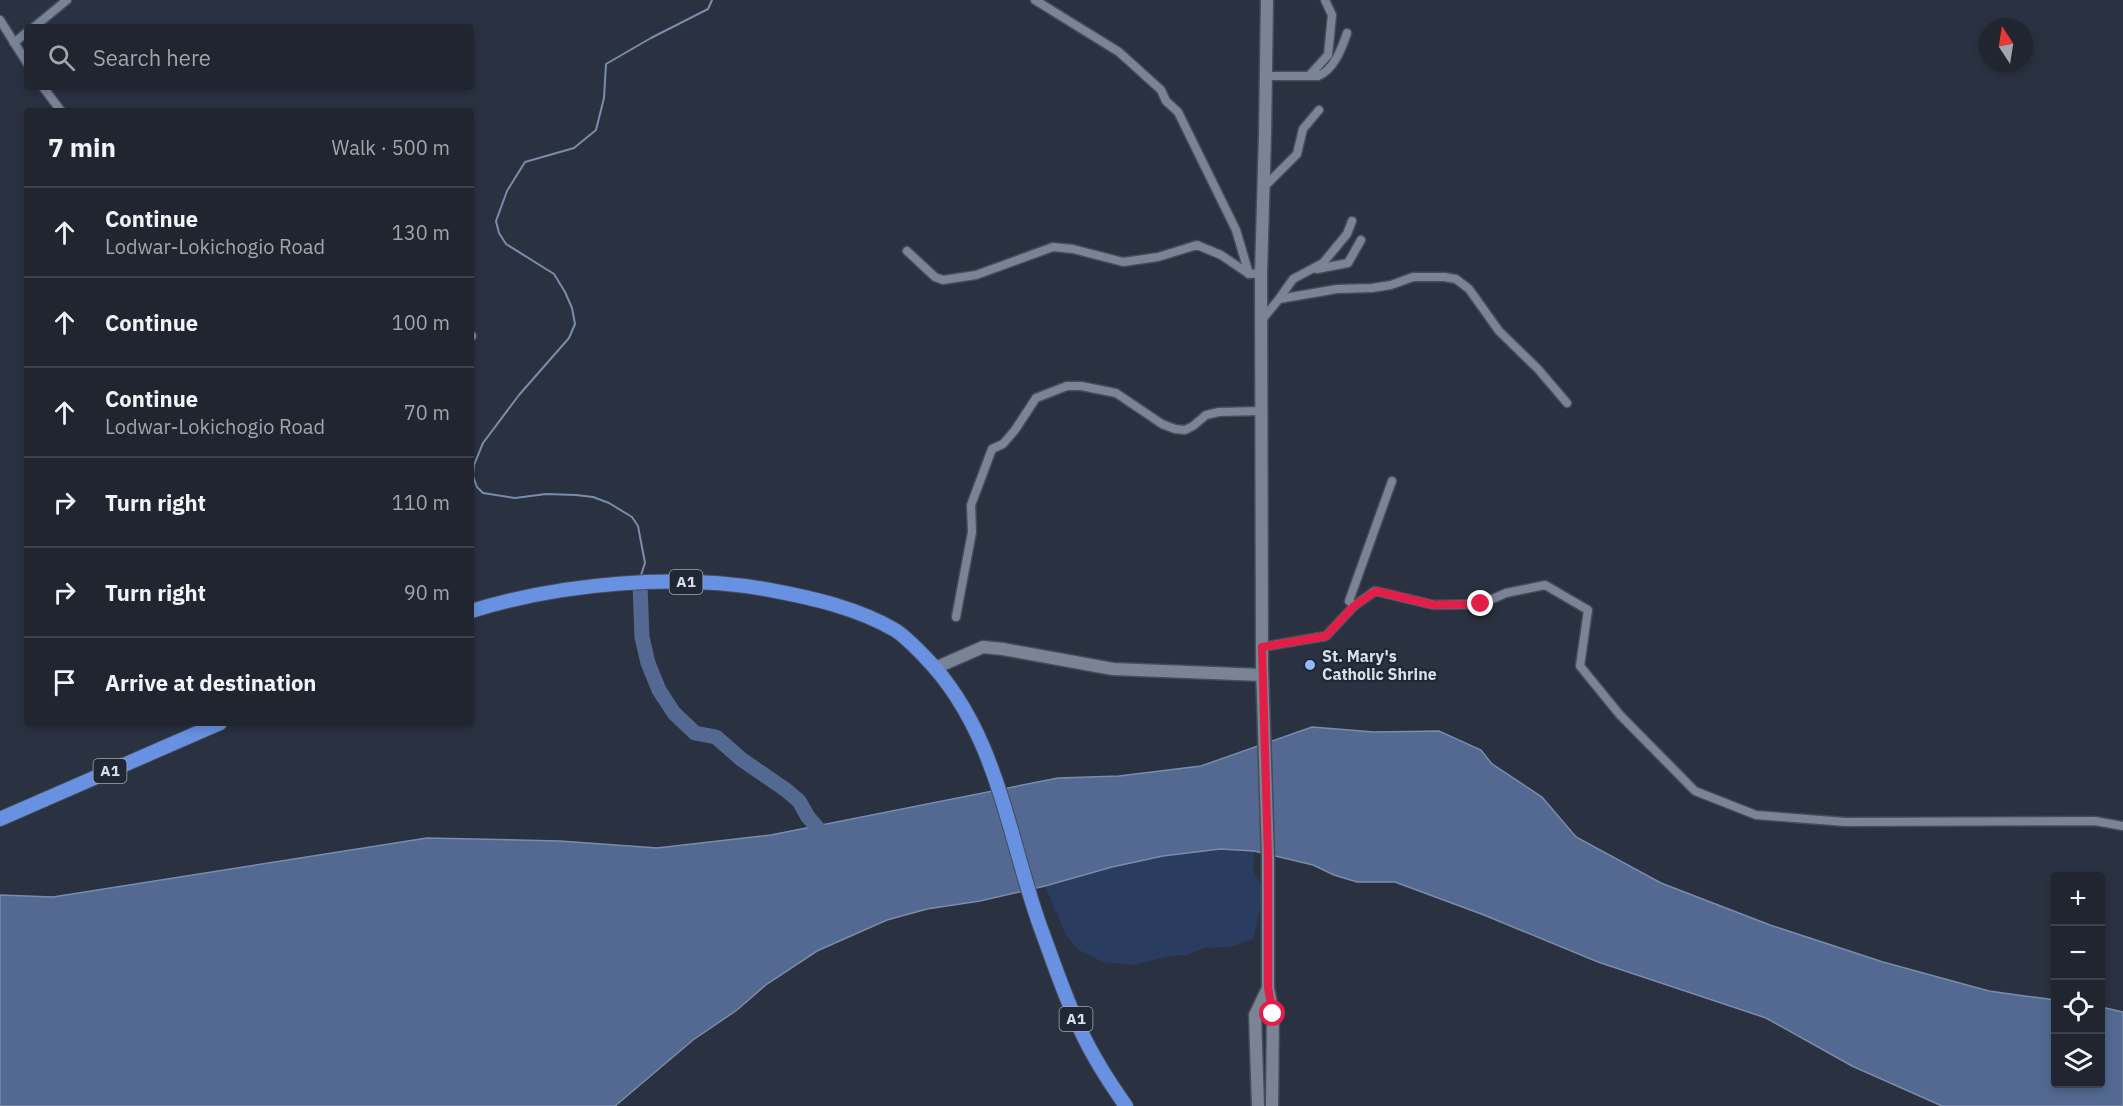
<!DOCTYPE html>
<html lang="en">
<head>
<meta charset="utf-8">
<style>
	:root { --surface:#202530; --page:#282d38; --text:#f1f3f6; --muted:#a2a5ab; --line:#3d424c }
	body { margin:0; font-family:"IBM Plex Sans",sans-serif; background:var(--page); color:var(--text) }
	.controls { position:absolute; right:18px; bottom:18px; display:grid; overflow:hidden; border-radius:6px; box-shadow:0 3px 9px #0003 }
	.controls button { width:54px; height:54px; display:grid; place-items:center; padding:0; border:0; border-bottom:2px solid var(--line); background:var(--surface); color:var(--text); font:30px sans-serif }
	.compass { position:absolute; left:1979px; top:18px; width:54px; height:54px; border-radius:50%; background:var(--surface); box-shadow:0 3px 9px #0003; rotate:348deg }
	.stop { position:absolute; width:18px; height:18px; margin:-14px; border:4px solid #e11d48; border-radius:50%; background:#fff }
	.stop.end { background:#e11d48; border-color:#fff; box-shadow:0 2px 6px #0008 }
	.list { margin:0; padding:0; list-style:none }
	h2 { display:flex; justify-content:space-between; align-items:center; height:78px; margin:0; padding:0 24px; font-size:26px }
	h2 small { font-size:20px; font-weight:400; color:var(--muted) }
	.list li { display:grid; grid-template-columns:39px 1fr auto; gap:18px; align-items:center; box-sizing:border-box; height:90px; padding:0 24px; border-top:2px solid var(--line) }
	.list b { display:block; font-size:22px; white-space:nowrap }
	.list p { margin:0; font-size:20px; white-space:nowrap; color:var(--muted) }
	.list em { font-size:20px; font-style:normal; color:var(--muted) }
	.icon { flex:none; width:33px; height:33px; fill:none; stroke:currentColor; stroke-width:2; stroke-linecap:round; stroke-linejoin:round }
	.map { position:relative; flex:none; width:2123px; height:1106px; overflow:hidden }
	.search { position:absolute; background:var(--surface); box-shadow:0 3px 9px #0003; left:24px; top:24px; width:450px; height:66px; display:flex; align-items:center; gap:15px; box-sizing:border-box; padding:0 21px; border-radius:6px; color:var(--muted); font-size:22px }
	.panel { position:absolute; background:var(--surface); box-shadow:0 3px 9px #0003; left:24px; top:108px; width:450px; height:618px; border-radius:6px }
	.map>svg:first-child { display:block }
</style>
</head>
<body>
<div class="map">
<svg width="2123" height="1106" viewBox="0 0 2123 1106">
	<rect width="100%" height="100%" fill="#2a3140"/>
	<polygon fill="#2a3c5f" points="1220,849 1254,851 1253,872 1260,883 1263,895 1253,939 1231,947 1204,948 1187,955 1170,956 1133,965 1103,962 1079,950 1066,935 1045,886 1112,867 1163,856"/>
	<polygon fill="#536991" stroke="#7b8cab" stroke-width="1.5" points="1312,727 1374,732 1439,731 1481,750 1492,764 1542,797 1576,837 1661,883 1770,925 1883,962 1989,991 2055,1000 2056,1084 2100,1084 2101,1007 2123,1012 2123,1106 1942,1106 1852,1066 1766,1018 1598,962 1484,915 1395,882 1357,882 1334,875 1313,865 1254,851 1220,849 1163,856 1112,867 1045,886 980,901 927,909 887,920 817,951 767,984 737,1010 693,1040 615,1106 0,1106 0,895 53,897 427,838 560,841 657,848 771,835 1058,778 1119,776 1201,766"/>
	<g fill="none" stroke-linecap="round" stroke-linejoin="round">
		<polyline stroke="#7b8cab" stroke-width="2" points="641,575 645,563 638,526 632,517 609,503 593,497 576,495 546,494 515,498 483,493 477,487 473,476 474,465 483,443 519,395 569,338 575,324 572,308 565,292 554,274 506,244 499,233 496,221 507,191 525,162 574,148 596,130 604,98 606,64 651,38 708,9 712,0"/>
		<polyline stroke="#536991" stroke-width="15" points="640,585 642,637 648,663 659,690 674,713 695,733 716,737 741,759 786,790 799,801 808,817 829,841"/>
		<g stroke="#464c58" stroke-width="11">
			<g id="minor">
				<polyline points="1035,0 1119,52 1161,90 1166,101 1178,112 1236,230 1249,274"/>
				<polyline points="0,20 27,63"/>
				<polyline points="34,27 67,0"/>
				<polyline points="14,43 27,32"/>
				<path d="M1266,76H1318C1334,70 1342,48 1347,33"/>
				<polyline points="1309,76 1328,55 1332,15 1325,0"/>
				<polyline points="43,87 61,111"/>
				<polyline points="1264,187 1297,154 1303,129 1319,110"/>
				<polyline points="907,251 935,277 943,280 976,275 1053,247 1073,249 1123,262 1158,257 1197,245 1221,255 1249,274 1261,273"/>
				<polyline points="1317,269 1348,263 1361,240"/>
				<polyline points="1279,299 1293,279 1323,263 1347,234 1352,221"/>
				<polyline points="1261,321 1279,299 1337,289 1372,288 1391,285 1413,277 1444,277 1456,279 1469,289 1499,331 1538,369 1567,403"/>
				<polyline points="471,336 472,336"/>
				<polyline points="1354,606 1349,601 1392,481"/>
				<polyline points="956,617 972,532 971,505 992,449 1003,444 1015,430 1036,398 1067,386 1081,386 1116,393 1162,424 1175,429 1185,430 1193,426 1206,415 1219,412 1261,411"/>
				<polyline points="1262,647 1326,636 1354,606 1375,591 1434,605 1481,604 1506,593 1545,585 1588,610 1580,666 1620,715 1695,791 1756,815 1846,822 2095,821 2123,826"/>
			</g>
		</g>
		<g stroke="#464c58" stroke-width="15">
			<g id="secondary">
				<polyline points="1267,0 1265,135 1261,273 1262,666 1268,858 1268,988 1273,1014 1272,1106"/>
				<polyline points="935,668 983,647 1003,649 1113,669 1262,675"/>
				<polyline points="1258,1106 1255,1015 1268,988"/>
			</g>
		</g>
		<g stroke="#464c58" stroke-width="16">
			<g id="trunk">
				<path d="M471,611C562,583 676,573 770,590C813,598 857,608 895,630C905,636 915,647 924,656C997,730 1007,833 1040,926C1053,961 1065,998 1081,1031C1093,1057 1109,1082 1126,1106"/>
				<polyline points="0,819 220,723"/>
			</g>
		</g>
		<use href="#minor" stroke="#7b8495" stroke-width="8"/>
		<use href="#secondary" stroke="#7b8495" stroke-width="12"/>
		<use href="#trunk" stroke="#6892e1" stroke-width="14"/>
	</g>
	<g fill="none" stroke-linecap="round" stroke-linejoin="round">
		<polyline stroke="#e11d48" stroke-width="8" points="1273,1014 1268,988 1268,858 1262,647 1326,636 1354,606 1376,591 1434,605 1481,604"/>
	</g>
	<circle fill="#92b7fd" stroke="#202735" stroke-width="2" cx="1310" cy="665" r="6"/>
	<g text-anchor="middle" stroke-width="4.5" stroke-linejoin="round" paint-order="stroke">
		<g fill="#202735" stroke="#a2a7b2" stroke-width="1.5">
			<rect x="669.5" y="570" width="33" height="24" rx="4.5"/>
			<rect x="93.5" y="759" width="33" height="24" rx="4.5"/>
			<rect x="1059.5" y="1007" width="33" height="24" rx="4.5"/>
		</g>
		<g font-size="15" font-weight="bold" fill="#d9dee8">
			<text x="686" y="587">A1</text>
			<text x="110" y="776">A1</text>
			<text x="1076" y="1024">A1</text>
		</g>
		<g font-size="16" font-weight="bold" fill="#d9dee8" stroke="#202735" text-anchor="start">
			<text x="1322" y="662">St. Mary's<tspan x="1322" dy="18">Catholic Shrine</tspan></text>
		</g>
	</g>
</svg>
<div class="controls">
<button>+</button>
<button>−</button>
<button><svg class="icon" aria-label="locate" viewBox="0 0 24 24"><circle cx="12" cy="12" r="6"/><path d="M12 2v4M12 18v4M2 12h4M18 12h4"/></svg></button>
<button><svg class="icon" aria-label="layers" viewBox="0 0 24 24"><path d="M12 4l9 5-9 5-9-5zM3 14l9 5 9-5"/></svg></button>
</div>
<svg class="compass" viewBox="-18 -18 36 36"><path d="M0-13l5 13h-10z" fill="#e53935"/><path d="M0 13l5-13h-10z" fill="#a2a5ab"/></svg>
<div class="stop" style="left:1273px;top:1014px"></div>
<div class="stop end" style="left:1481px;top:604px"></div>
<div class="search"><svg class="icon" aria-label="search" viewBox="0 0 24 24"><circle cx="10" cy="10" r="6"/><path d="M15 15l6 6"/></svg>Search here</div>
<section class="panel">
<h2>7 min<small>Walk · 500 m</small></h2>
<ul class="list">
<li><svg class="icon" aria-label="ahead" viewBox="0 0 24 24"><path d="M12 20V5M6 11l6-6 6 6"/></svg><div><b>Continue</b><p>Lodwar-Lokichogio Road</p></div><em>130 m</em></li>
<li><svg class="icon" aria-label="ahead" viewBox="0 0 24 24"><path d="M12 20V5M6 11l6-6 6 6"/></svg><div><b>Continue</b></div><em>100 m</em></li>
<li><svg class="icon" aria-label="ahead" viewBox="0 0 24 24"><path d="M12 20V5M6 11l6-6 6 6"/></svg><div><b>Continue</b><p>Lodwar-Lokichogio Road</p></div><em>70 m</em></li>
<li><svg class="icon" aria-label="right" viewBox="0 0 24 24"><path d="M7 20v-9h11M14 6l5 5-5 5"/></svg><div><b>Turn right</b></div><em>110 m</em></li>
<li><svg class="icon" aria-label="right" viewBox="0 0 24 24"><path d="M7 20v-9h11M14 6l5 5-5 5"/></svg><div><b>Turn right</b></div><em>90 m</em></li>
<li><svg class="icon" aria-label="arrive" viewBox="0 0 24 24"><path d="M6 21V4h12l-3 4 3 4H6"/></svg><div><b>Arrive at destination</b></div></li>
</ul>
</section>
</div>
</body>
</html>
